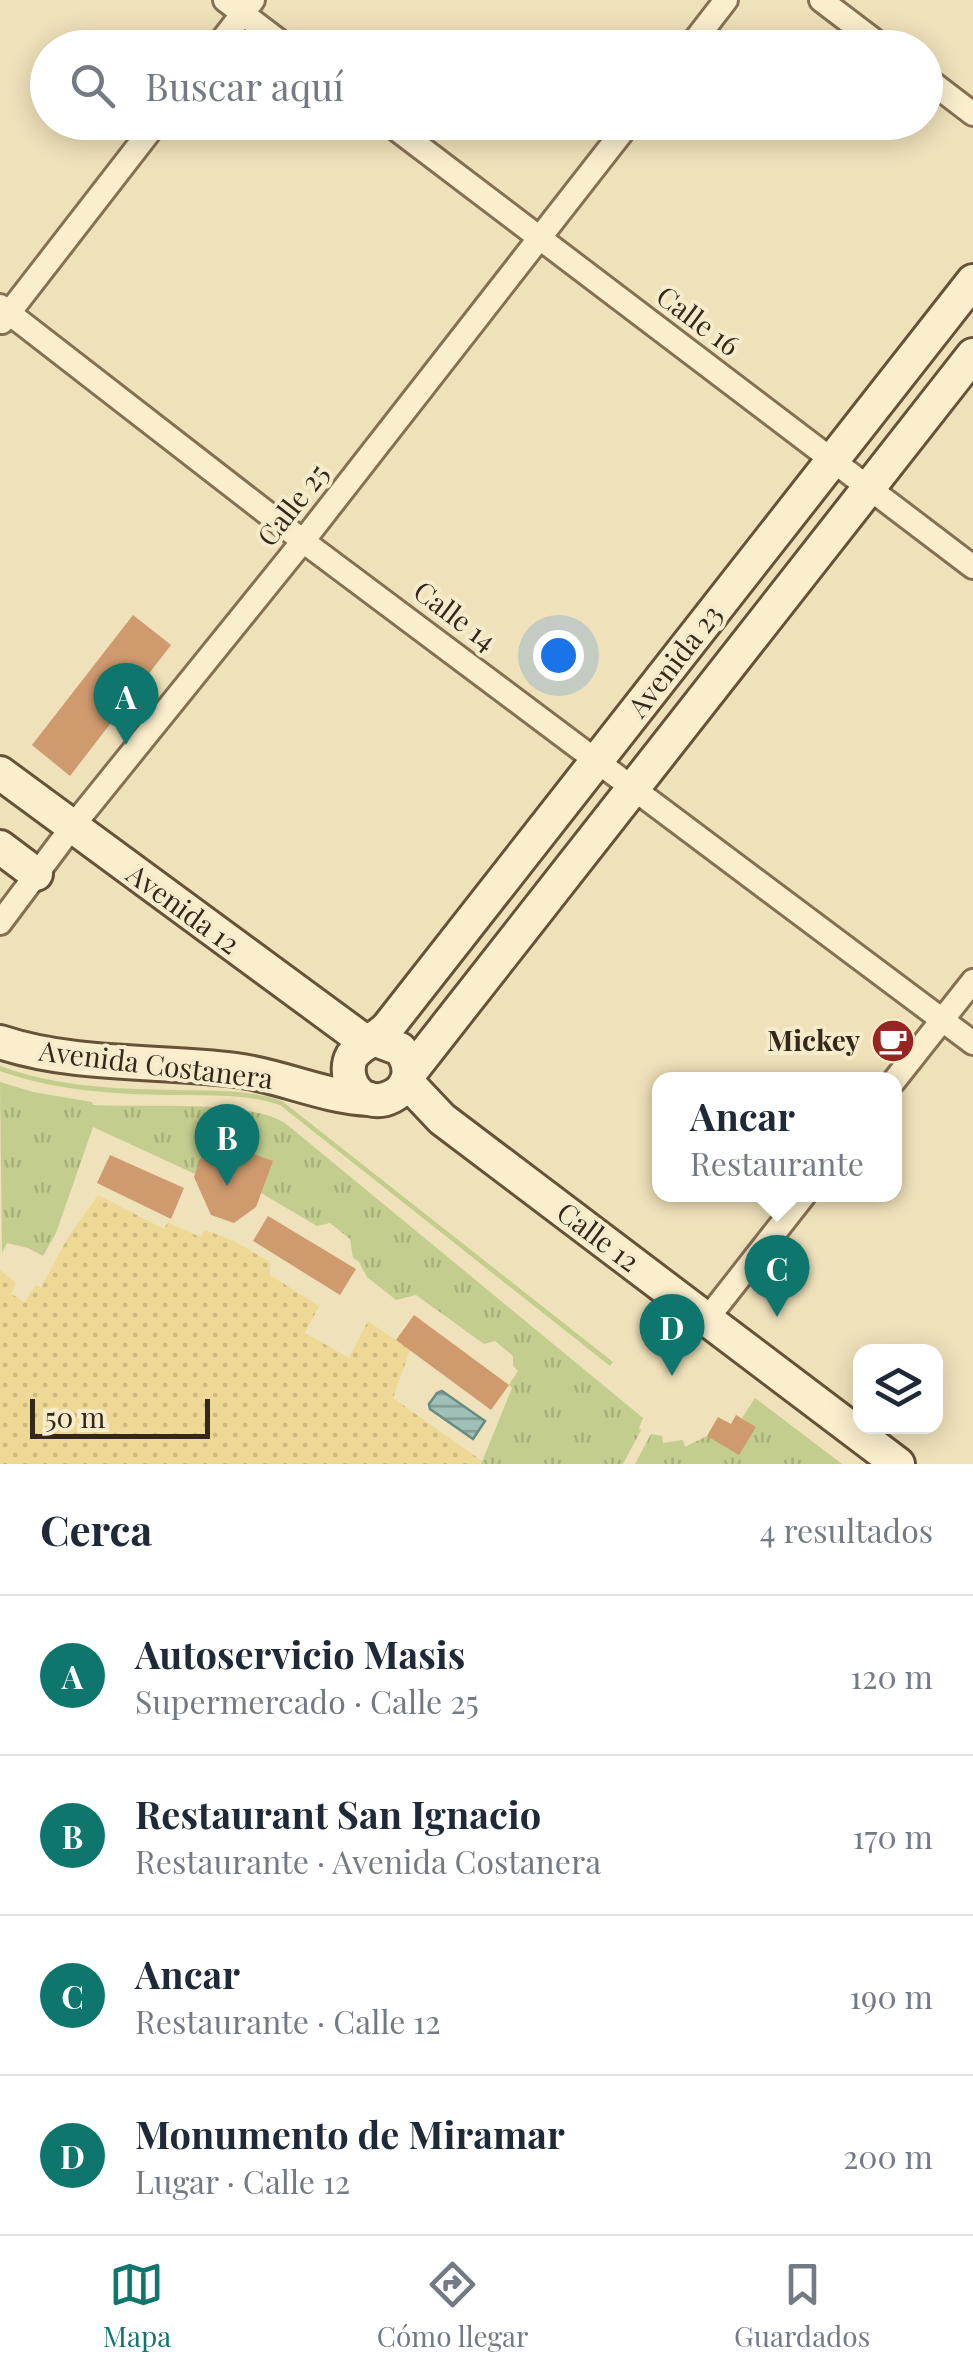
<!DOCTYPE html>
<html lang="es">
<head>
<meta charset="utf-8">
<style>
	:root { --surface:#fff; --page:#f2f2f3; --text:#1f2937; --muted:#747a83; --line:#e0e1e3; --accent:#0f766e }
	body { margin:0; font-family:"Playfair Display",serif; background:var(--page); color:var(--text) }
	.controls { position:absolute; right:30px; bottom:30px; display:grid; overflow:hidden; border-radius:20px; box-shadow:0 5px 25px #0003 }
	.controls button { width:90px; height:90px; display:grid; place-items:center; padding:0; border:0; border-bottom:2px solid var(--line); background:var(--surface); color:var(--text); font:50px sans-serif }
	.scale { position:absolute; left:30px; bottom:25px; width:180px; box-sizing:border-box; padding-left:10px; border:5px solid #34281a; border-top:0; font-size:28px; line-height:35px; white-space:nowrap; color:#34281a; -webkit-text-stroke:8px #f6ebca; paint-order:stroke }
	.you { position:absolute; left:558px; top:655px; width:35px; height:35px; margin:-25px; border:8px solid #fff; border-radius:50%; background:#1a73e8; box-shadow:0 0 0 15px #1a73e833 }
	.badge { display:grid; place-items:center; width:65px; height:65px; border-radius:50%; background:var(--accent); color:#fff; font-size:32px; font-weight:700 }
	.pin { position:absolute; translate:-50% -82px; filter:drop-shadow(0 2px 5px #0008) }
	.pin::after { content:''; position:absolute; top:52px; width:35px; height:30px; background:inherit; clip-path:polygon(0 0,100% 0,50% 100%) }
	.popup { position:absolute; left:652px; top:1072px; width:250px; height:130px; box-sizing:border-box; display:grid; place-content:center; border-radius:20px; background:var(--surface); filter:drop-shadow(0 2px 8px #0005); font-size:32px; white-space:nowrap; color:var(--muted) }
	.popup b { font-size:38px; color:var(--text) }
	.popup::after { content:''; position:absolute; left:50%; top:100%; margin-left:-20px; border:20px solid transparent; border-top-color:var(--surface) }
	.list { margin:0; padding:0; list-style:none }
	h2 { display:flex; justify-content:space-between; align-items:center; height:130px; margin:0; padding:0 40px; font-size:42px }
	h2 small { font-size:32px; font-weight:400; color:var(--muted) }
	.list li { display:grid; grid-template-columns:65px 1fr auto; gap:30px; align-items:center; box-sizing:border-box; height:160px; padding:0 40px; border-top:2px solid var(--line) }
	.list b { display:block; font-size:38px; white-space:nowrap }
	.list p { margin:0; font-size:32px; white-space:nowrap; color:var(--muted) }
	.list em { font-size:32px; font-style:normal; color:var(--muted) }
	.icon { flex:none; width:55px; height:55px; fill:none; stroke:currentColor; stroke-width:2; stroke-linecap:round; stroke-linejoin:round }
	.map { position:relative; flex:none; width:973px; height:1464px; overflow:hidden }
	.search { position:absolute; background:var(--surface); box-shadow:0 5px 25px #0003; left:30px; right:30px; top:30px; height:110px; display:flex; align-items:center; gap:25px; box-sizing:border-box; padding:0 35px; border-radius:55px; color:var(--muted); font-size:38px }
	.sheet { height:770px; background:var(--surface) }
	nav { display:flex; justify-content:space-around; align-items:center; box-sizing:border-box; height:140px; border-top:2px solid var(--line); background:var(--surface); font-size:28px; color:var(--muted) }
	nav a { display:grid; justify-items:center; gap:5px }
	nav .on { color:var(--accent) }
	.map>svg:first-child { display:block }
</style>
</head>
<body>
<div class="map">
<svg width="973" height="1464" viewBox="0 0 973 1464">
	<defs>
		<pattern id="sand-dots" width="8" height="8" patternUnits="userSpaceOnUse" patternTransform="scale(2.5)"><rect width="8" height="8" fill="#edd995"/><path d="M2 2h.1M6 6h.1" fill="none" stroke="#ccba80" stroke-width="1.8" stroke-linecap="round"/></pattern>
		<pattern id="park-tufts" width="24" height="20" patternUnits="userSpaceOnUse" patternTransform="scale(2.5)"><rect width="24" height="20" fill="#c3cd8e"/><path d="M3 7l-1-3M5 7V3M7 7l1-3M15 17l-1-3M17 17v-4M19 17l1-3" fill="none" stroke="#a8b07a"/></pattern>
		<pattern id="water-rules" width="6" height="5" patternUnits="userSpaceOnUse" patternTransform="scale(2.5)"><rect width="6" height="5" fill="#9fbfb7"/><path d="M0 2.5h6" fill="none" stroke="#829b94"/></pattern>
	</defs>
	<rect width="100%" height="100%" fill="#efe1ba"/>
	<polygon fill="url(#sand-dots)" points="98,1195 164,1229 168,1222 200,1237 205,1230 234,1241 270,1262 270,1275 319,1306 305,1333 349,1358 368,1321 410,1350 393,1398 482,1461 481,1464 0,1464 0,1270 16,1283 11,1294 25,1302 36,1285 41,1288 67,1239"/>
	<g fill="url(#park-tufts)">
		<path d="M0,1082L33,1092L92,1102L93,1105C143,1108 245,1099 285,1123L643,1418L639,1428L641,1430L623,1464H481L512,1388L509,1385L518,1371L513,1366V1356L495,1341L484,1344L416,1295L396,1300L367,1277L359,1262L353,1258L350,1239L330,1223L317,1226L261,1193L272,1161L231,1145L226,1157L195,1174L93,1127L56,1233L43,1256L28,1248L7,1243L2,1253Z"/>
		<polygon points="755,1398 842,1464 635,1464 651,1434 662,1436 663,1443 683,1440 685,1447 707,1436 755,1427 742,1418"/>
	</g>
	<path fill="#c3cd8e" d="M0,1066C57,1087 116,1089 175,1090C211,1091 248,1089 282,1101L613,1362L610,1366L280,1105C246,1093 208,1096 171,1095C113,1094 56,1091 0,1071Z"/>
	<polygon fill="url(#water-rules)" stroke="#678c84" stroke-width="2.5" points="442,1391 485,1421 473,1439 430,1409 429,1404 437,1393"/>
	<g fill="#cf9a6e">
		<polygon points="133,615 171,645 70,776 32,745"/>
		<polygon points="230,1145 273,1161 256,1207 234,1223 211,1215 194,1177 204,1149 226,1157"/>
		<polygon points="110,1155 184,1188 171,1219 97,1183"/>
		<polygon points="268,1216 356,1269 340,1295 253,1241"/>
		<polygon points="414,1315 509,1385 491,1410 396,1340"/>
		<polygon points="736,1415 756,1427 739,1455 707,1436 718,1417 731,1424"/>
	</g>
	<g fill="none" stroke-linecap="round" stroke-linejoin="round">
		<g stroke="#867054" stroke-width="28">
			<g id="street">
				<polyline points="225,0 288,48"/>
				<polyline points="821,0 884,48"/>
				<polyline points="216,48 253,0"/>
				<polyline points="689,48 726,0"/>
				<polyline points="926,78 973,114"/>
				<polyline points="387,122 973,567"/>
				<polyline points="0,306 303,541 973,1043"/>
				<polyline points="2,322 157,122"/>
				<polyline points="0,923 72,827 303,541 630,122"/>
				<polyline points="894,1081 973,981"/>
				<polyline points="707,1319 805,1194"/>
			</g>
		</g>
		<g stroke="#675138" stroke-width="38">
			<g id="secondary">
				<polyline points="0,773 367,1043"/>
				<polyline points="0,847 36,874"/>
				<path d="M376,1040L400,1049C432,1091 364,1123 350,1079C348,1071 348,1063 352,1056C360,1044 377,1039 388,1027L973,281"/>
				<path d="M0,1042C75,1067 158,1060 236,1070C282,1076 323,1097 370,1099"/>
				<polyline points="409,1074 973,355"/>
				<polyline points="407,1082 442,1119 898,1464"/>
			</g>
		</g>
		<use href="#street" stroke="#faeecd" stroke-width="22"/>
		<use href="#secondary" stroke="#faeecd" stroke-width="32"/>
	</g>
	<defs>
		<g id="cafe-disc" transform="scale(2.25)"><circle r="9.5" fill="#972622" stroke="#f6ebca"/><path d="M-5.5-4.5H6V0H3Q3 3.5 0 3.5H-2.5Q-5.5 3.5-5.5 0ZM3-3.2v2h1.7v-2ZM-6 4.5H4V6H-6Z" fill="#fff"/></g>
	</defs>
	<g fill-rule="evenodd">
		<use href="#cafe-disc" x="893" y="1041"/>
	</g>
	<g text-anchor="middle" stroke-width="8" stroke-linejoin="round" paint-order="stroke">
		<g font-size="28" fill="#34281a" stroke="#f6ebca">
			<text transform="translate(698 321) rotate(37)" y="10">Calle 16</text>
			<text transform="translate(293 505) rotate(-52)" y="10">Calle 25</text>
			<text transform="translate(455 616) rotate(37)" y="10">Calle 14</text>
			<text transform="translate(675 661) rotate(-52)" y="10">Avenida 23</text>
			<text transform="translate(183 909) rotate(36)" y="10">Avenida 12</text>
			<text transform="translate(156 1065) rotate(7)" y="10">Avenida Costanera</text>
			<text transform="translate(598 1237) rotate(37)" y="10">Calle 12</text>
		</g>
		<g font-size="28" font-weight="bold" fill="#34281a" stroke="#f6ebca" text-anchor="end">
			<text x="860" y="1051">Mickey</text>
		</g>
	</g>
</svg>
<div class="controls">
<button><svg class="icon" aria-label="layers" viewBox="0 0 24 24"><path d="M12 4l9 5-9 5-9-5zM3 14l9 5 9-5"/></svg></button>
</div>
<div class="scale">50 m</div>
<div class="you"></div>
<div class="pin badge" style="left:126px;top:745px">A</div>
<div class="pin badge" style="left:227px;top:1186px">B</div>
<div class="pin badge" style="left:777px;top:1317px">C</div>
<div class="popup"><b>Ancar</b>Restaurante</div>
<div class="pin badge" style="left:672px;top:1376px">D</div>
<div class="search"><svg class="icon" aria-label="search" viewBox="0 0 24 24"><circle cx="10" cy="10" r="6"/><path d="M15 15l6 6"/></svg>Buscar aquí</div>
</div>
<section class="sheet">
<h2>Cerca<small>4 resultados</small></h2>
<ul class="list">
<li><span class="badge">A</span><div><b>Autoservicio Masis</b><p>Supermercado · Calle 25</p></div><em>120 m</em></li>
<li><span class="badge">B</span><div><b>Restaurant San Ignacio</b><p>Restaurante · Avenida Costanera</p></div><em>170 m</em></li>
<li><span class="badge">C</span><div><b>Ancar</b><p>Restaurante · Calle 12</p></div><em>190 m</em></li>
<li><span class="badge">D</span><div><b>Monumento de Miramar</b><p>Lugar · Calle 12</p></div><em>200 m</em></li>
</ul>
</section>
<nav>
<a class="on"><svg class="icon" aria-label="map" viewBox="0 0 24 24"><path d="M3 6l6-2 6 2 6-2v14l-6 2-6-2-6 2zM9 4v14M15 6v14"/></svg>Mapa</a>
<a><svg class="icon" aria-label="directions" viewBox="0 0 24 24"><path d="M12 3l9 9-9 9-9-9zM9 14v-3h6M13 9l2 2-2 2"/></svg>Cómo llegar</a>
<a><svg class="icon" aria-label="saved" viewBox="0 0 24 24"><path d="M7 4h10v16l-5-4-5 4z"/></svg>Guardados</a>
</nav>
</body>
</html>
